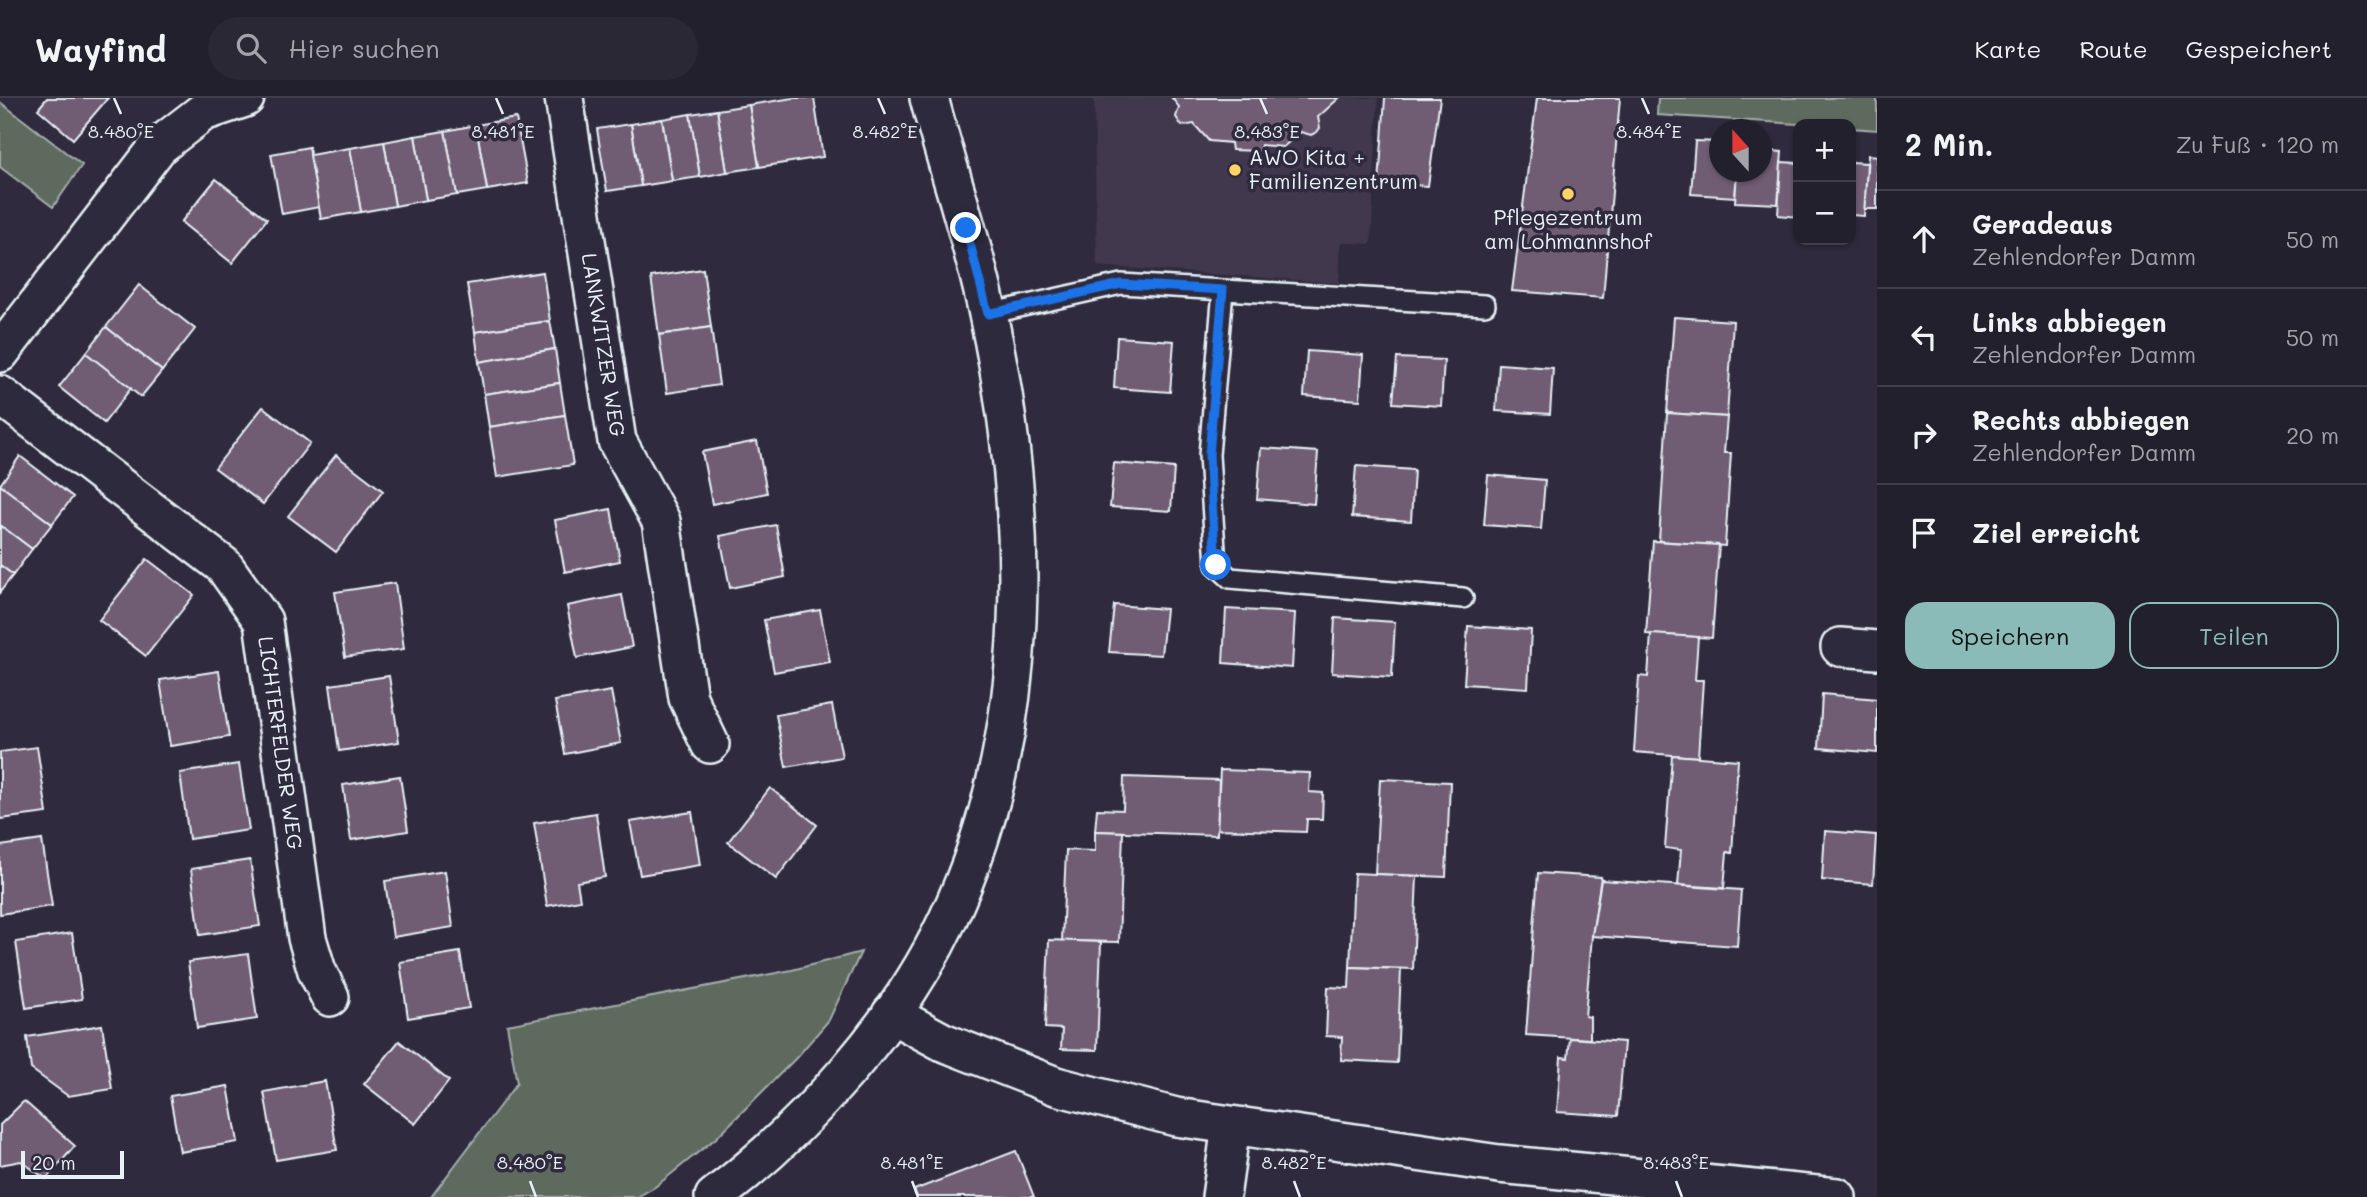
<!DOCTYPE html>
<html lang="de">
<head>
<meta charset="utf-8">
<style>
	:root { --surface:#23202e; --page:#2b2836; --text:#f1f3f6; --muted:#a3a3aa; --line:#403e4a; --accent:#8bbbb9 }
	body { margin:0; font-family:Mali,sans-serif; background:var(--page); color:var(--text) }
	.controls { position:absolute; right:21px; top:21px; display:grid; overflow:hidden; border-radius:14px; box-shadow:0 2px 5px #0004 }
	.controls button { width:63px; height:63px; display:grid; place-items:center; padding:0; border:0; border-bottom:2px solid var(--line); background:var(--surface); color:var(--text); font:35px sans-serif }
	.compass { position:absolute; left:1709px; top:21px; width:63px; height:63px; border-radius:50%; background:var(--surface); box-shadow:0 2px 5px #0004; rotate:339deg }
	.scale { position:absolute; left:21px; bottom:18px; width:103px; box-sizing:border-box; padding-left:7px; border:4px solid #e8f1f8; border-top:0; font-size:19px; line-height:24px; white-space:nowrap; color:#e8f1f8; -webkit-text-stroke:5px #2f2a3d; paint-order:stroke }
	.stop { position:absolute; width:21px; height:21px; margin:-16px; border:5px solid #1a73e8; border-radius:50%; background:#fff }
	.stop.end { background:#1a73e8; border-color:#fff; box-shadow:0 2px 7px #0008 }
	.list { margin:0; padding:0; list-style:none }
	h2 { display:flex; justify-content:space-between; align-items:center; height:91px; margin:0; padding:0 28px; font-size:30px }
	h2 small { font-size:23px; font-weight:400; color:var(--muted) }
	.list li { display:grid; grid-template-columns:46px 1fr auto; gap:21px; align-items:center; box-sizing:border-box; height:98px; padding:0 28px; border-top:2px solid var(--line) }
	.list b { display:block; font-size:26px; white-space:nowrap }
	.list p { margin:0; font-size:23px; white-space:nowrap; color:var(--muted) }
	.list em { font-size:23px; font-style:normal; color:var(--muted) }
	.actions { display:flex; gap:14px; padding:21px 28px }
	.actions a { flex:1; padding:16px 0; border:2px solid var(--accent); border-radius:21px; text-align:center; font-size:24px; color:var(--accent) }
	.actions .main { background:var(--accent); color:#111 }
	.icon { flex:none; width:38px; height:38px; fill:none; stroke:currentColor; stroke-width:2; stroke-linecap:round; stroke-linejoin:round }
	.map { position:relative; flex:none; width:1877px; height:1099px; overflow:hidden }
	header { display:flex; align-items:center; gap:42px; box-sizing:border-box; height:98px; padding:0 35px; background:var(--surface); border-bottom:2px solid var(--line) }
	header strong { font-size:33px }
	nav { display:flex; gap:38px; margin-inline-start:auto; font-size:24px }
	.search { width:490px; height:63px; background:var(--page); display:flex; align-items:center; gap:18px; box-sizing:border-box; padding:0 24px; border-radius:38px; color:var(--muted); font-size:26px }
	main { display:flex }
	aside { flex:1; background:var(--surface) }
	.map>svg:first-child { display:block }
</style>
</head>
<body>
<header>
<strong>Wayfind</strong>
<div class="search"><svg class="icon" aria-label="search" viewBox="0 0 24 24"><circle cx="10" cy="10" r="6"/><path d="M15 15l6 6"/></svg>Hier suchen</div>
<nav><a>Karte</a><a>Route</a><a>Gespeichert</a></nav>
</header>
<main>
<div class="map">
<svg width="1877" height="1099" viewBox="0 0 1877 1099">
	<rect width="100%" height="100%" fill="#2f2a3d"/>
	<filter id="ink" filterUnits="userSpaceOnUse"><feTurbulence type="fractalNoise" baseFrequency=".0143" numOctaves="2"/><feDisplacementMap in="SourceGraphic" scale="14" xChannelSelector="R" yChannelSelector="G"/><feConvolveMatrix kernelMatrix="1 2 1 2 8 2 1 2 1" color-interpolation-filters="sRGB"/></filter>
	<g filter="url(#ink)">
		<polygon fill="#42394d" points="1094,0 1378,0 1371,146 1341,144 1339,185 1097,168"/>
		<g fill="#5e6a5f" stroke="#a3aeac" stroke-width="2">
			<polygon points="1658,0 1877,0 1877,32 1851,30 1851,26 1798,26 1657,17"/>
			<polygon points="0,4 82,67 53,109 0,69"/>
			<polygon points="861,854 829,922 797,959 716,1040 655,1089 637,1099 431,1099 517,985 507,927 792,872"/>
		</g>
		<g fill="#6f5b73" stroke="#e8f1f8" stroke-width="2">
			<polygon points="47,0 108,0 73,41 38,11"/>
			<polygon points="793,0 814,0 823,59 759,69 749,7"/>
			<polygon points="1172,0 1339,0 1318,19 1320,30 1317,34 1311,37 1301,34 1283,49 1261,47 1260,53 1232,52 1231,45 1209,43 1194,26 1182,28 1176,19 1179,9"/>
			<polygon points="1385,0 1440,0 1428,88 1379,85"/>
			<polygon points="1537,0 1620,0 1603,200 1512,193"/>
			<polygon points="749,7 759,69 727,74 717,12"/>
			<polygon points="717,12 727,74 700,79 690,16"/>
			<polygon points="690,16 700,79 672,83 662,21"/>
			<polygon points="516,20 528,85 487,92 476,27"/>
			<polygon points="662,21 672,83 641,88 631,26"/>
			<polygon points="631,26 641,88 607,93 597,31"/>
			<polygon points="476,27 487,92 457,97 445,33"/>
			<polygon points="445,33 457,97 426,102 415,38"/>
			<polygon points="415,38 426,102 395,108 384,44"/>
			<polygon points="1695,43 1720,44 1720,74 1737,74 1735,99 1691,96"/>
			<polygon points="384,44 395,108 361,114 350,50"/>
			<polygon points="309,49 319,109 282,116 271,56"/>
			<polygon points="350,50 361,114 321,121 310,57"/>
			<polygon points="1762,52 1782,54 1778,106 1735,104 1737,74 1762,74"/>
			<polygon points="1868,57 1877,58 1877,111 1864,111"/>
			<polygon points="1781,64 1798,65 1798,119 1778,117"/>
			<polygon points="1851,64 1867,65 1864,118 1851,117"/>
			<polygon points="216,81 267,121 232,165 181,124"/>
			<polygon points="703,171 711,229 659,237 651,179"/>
			<polygon points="543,174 550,223 475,234 467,186"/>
			<polygon points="139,187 195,231 162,273 106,229"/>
			<polygon points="1674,219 1733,223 1727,319 1667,315"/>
			<polygon points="550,223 555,251 479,264 475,234"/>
			<polygon points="106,229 162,273 141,299 86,255"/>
			<polygon points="711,229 719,287 667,295 659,237"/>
			<polygon points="1117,239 1174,243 1170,294 1114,290"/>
			<polygon points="555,251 560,285 484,296 479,264"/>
			<polygon points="1307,253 1363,257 1360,302 1304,298"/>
			<polygon points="86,255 131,290 104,325 59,289"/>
			<polygon points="1397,260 1444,262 1441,308 1393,305"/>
			<polygon points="1499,266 1553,270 1550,316 1496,313"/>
			<polygon points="560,285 565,317 489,329 484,296"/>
			<polygon points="263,309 310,345 263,406 215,370"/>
			<polygon points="1667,315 1727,319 1724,355 1731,355 1725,448 1659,443"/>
			<polygon points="565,317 573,367 497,379 489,329"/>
			<polygon points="757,343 767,395 712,406 702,354"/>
			<polygon points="1261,350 1318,354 1314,406 1257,401"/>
			<polygon points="336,357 383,393 336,454 288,418"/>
			<polygon points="20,358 73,399 52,426 0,387"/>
			<polygon points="1114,365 1174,370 1171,413 1110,409"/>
			<polygon points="1356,368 1414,372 1411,423 1352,419"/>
			<polygon points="1488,377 1545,382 1541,431 1484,427"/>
			<polygon points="0,387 52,426 32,451 0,427"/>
			<polygon points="611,411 620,463 565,474 555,422"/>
			<polygon points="0,427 32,451 13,477 0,467"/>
			<polygon points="776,427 785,479 730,490 720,438"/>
			<polygon points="1653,443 1719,447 1712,540 1646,536"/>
			<polygon points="147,461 194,497 146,558 99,522"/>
			<polygon points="0,467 13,477 0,494"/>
			<polygon points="395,485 404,551 345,559 335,494"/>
			<polygon points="622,497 632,549 577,560 567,508"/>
			<polygon points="1114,507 1166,511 1161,557 1109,554"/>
			<polygon points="1226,511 1295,515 1292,570 1223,565"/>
			<polygon points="820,512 830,564 774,574 764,522"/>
			<polygon points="1335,520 1395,524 1392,579 1332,575"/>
			<polygon points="1468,528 1531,532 1528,590 1464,586"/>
			<polygon points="1651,536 1698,539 1695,582 1703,582 1698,659 1634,654 1639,578 1648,579"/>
			<polygon points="219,573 229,639 170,648 160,582"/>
			<polygon points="389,578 399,644 339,653 330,587"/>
			<polygon points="611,593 621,645 565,656 555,603"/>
			<polygon points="1822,596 1877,601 1877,655 1819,650"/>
			<polygon points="832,607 842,659 786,669 776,617"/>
			<polygon points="37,649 47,715 0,721 0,654"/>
			<polygon points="1672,657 1738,662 1732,755 1727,754 1724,790 1678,787 1681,752 1665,750"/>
			<polygon points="239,666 249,732 189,741 180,675"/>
			<polygon points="1220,672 1310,675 1309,694 1323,695 1322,721 1307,721 1306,734 1217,731"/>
			<polygon points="400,678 408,733 351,742 343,687"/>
			<polygon points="1124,679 1219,682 1217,737 1095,733 1097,711 1123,712"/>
			<polygon points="1380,681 1450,684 1446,779 1375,776"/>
			<polygon points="770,690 817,727 776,781 728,744"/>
			<polygon points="692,714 700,767 640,777 630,724"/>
			<polygon points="596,715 605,779 577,784 580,802 547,808 534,725"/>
			<polygon points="1095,733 1123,734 1119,844 1062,843 1066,752 1095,753"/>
			<polygon points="1825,733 1876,737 1873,786 1822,782"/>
			<polygon points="42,742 52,808 0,816 0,748"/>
			<polygon points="250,762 260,828 200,837 191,771"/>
			<polygon points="445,773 453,829 393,839 385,783"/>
			<polygon points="1354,775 1417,778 1413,871 1350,869"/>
			<polygon points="1538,775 1601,779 1592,838 1585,918 1590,919 1590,941 1526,937"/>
			<polygon points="1601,782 1741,792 1737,848 1592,838"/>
			<polygon points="72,835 82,901 26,910 16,844"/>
			<polygon points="1049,842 1101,844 1097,952 1061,951 1062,931 1045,930"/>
			<polygon points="460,854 469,910 408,920 400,864"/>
			<polygon points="248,856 257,921 197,930 188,864"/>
			<polygon points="1350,869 1401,871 1397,965 1341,962 1342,939 1326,938 1328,889 1349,890"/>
			<polygon points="102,927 112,991 68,998 31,971 27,939"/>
			<polygon points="1570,940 1624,944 1618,1018 1557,1014 1561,959 1568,960"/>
			<polygon points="399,943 449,983 415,1026 364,986"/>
			<polygon points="325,983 337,1052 276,1062 264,994"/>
			<polygon points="228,988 238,1044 180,1054 170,998"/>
			<polygon points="24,1003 75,1048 46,1081 21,1063 0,1067 0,1027"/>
			<polygon points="1016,1053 1034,1099 917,1099 914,1092"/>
		</g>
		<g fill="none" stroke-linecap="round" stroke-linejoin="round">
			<g stroke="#e8f1f8" stroke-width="24">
				<g id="service">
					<polyline points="1223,192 1209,357 1216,467 1230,480 1463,500"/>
					<polyline points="988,216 1121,186 1485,207"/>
				</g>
			</g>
			<g stroke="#e8f1f8" stroke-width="42">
				<g id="minor">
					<polyline points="564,0 617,343 661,423 688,600 710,646"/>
					<polyline points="0,255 159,48 203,14 245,0"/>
					<polyline points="0,297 224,468 263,523 307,840 317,873 330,899"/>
					<polyline points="1840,549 1877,552"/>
					<polyline points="891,916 943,944 1056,988 1176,1019 1499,1066 1837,1099"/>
					<path d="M714,1099C805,1030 898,927 947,823C1036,635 1031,415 988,216C973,143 948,72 929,0"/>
					<polyline points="1221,1099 1231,1028"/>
				</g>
			</g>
			<use href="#service" stroke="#2f2a3d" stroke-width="19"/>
			<use href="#minor" stroke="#2f2a3d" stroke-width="37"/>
		</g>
	</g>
	<g fill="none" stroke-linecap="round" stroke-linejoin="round" filter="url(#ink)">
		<polyline stroke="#1a73e8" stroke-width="9" points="966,130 988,216 1121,186 1223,192 1209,357 1216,467"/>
	</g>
	<path fill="none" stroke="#e8f1f8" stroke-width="2.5" d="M114,0L121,16M496,0L503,16M878,0L885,16M1260,0L1267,16M1642,0L1649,16M530,1083L536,1099M912,1083L918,1099M1294,1083L1300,1099M1676,1083L1682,1099"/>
	<g fill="#ffd166" stroke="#2f2a3d" stroke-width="2.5">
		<circle cx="1235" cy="72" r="7"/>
		<circle cx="1568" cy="96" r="7"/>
	</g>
	<g text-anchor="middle" stroke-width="7" stroke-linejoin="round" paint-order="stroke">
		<g font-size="21" fill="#e8f1f8" stroke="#2f2a3d" text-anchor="start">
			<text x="1249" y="67">AWO Kita +<tspan x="1249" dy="24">Familienzentrum</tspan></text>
			<text x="1568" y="127" text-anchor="middle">Pflegezentrum<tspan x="1568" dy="24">am Lohmannshof</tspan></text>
		</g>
		<g font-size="21" fill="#e8f1f8" stroke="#2f2a3d">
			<text transform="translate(603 247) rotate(81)" y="7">LANKWITZER WEG</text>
			<text transform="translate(280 645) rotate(82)" y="7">LICHTERFELDER WEG</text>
		</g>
	</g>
	<g font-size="18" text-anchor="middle" fill="#e8f1f8" stroke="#2f2a3d" stroke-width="7" stroke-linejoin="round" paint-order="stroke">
		<text x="121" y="40">8.480°E</text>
		<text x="503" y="40">8.481°E</text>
		<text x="885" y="40">8.482°E</text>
		<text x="1267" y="40">8.483°E</text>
		<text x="1649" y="40">8.484°E</text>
		<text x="530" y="1071">8.480°E</text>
		<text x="912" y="1071">8.481°E</text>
		<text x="1294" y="1071">8.482°E</text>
		<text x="1676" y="1071">8.483°E</text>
	</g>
</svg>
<div class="controls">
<button>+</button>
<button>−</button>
</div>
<svg class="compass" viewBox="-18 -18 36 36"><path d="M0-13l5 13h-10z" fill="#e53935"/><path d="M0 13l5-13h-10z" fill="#a3a3aa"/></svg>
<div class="scale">20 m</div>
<div class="stop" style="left:1216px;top:467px"></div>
<div class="stop end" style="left:966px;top:130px"></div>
</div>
<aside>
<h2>2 Min.<small>Zu Fuß · 120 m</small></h2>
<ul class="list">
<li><svg class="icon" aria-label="ahead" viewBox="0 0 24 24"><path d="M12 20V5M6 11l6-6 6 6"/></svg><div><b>Geradeaus</b><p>Zehlendorfer Damm</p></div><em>50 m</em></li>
<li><svg class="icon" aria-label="left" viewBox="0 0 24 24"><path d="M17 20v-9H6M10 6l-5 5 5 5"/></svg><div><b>Links abbiegen</b><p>Zehlendorfer Damm</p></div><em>50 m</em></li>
<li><svg class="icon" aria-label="right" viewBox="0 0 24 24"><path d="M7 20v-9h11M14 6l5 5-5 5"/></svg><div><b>Rechts abbiegen</b><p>Zehlendorfer Damm</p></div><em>20 m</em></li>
<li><svg class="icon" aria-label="arrive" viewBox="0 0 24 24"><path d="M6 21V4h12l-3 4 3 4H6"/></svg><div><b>Ziel erreicht</b></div></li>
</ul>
<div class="actions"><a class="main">Speichern</a><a>Teilen</a></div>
</aside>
</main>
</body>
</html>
